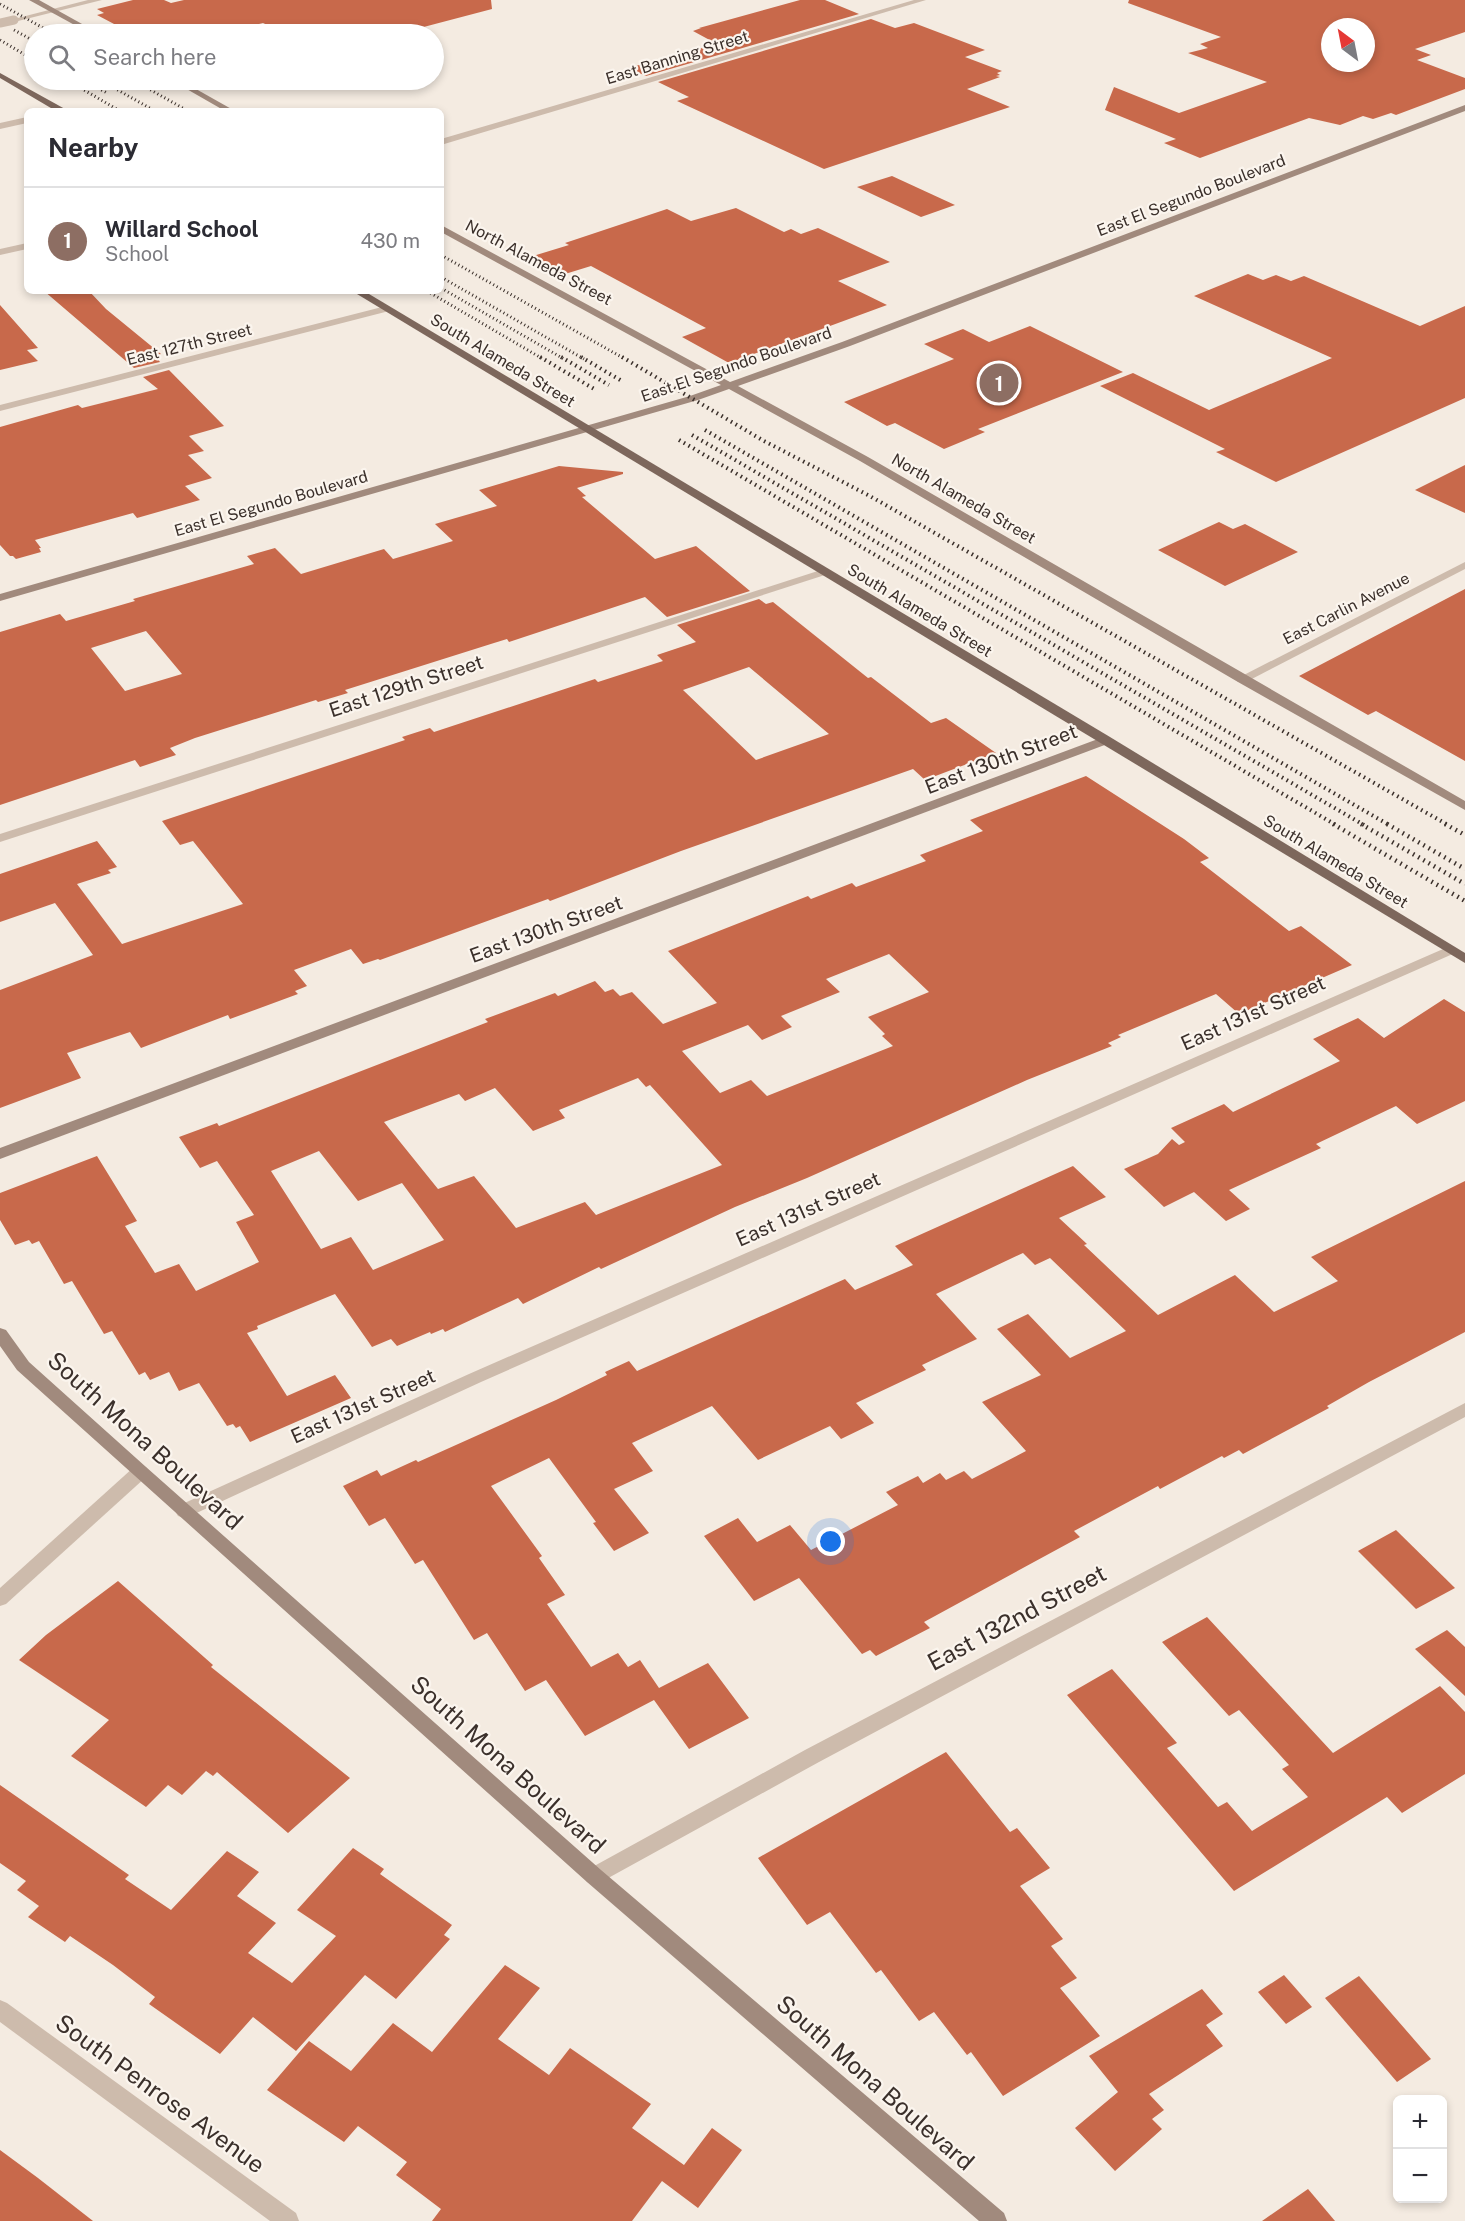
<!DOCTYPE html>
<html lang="en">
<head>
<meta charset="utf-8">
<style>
	:root { --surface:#fff; --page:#f7f7f7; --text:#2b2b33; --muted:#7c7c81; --line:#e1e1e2; --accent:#1f5a5e }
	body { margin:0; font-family:"Public Sans",sans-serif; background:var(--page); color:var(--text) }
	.controls { position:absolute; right:18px; bottom:18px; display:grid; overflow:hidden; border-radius:9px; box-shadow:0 3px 9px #0003 }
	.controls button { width:54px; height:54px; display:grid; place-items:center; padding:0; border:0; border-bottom:2px solid var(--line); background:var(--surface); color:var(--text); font:30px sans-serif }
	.compass { position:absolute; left:1321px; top:18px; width:54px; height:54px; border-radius:50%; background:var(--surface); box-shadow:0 3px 9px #0003; rotate:328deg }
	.you { position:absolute; left:831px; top:1542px; width:21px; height:21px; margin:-15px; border:4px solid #fff; border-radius:50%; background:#1a73e8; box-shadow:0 0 0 9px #1a73e833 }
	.badge { display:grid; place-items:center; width:39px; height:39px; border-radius:50%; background:var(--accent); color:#fff; font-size:20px; font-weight:700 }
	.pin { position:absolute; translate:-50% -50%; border:3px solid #fff; box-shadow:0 2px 6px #0006 }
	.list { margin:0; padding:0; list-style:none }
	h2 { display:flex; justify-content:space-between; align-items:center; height:78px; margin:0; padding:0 24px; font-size:26px }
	h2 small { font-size:20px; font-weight:400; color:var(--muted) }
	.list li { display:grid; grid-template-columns:39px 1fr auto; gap:18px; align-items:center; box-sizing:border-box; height:108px; padding:0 24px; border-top:2px solid var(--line) }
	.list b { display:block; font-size:22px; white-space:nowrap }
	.list p { margin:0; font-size:20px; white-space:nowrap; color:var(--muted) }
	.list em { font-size:20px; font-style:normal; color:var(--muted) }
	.icon { flex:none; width:33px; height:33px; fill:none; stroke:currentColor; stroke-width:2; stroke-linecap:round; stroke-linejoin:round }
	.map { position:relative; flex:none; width:1465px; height:2221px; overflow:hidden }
	.search { position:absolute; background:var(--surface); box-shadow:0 3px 9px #0003; left:24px; top:24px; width:420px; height:66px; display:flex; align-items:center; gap:15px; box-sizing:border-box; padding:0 21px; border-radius:33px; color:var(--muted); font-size:22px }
	.panel { position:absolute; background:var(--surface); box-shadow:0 3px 9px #0003; left:24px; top:108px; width:420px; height:186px; border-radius:9px }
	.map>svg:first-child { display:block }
</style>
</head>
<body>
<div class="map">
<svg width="1465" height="2221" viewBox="0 0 1465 2221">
	<rect width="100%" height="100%" fill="#f4ebe1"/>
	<g fill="#c8694b" fill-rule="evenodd">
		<polygon points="133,0 164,0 171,3 184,0 491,0 492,9 397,34 287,34 263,23 221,34 133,34 97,15 104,13 97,9"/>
		<polygon points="800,0 825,0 859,14 646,76 628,68 717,44 693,31 701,28 699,28"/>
		<path d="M1129,0H1465V32L1415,49L1431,55L1417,60L1465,78V89L1396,115L1391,113L1373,119L1363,116L1340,125L1309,118L1200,158L1164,143L1176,139L1105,110L1114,87L1179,113L1267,82L1188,53L1208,48L1200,44L1221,37L1128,3ZM1330,27H1366V63H1330Z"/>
		<polygon points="871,19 895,28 914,23 985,50 965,57 1002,71 997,73 1000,75 996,76 1000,77 967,89 1010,107 824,169 677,101 689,97 658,82"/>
		<polygon points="892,176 955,205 921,217 857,187"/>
		<polygon points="736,208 784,232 791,229 801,234 818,228 890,262 838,281 887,305 729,363 682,337 706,328 591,266 565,274 533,256 569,245 565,243 667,209 691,221"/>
		<polygon points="1248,274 1263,280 1276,275 1291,281 1304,276 1420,326 1465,306 1465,398 1276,482 1216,452 1225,449 1100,386 1133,373 1209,410 1332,358 1194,296"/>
		<polygon points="44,291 89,291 106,309 161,354 155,356 160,362 134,368"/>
		<polygon points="0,305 38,348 27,350 38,361 0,370"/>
		<polygon points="1030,326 1123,372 978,429 985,432 944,449 895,423 887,426 844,402 954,359 924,344 963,329 989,342"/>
		<polygon points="169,370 224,426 189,436 204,451 188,455 212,478 185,486 200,500 137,518 133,513 35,540 41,548 39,548 41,552 16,559 13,556 10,556 0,545 0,427 78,405 82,408 158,389 143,377"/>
		<polygon points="1465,465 1465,513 1415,490"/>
		<path d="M559,466L623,472V474L577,488L586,496L582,497L655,559L696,546L750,591L667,617L645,597L509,642L507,639L494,643L345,690L348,693L318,702L316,700L195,738L170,748L176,755L140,767L135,760L0,805V632L60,614L66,621L135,601L133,599L254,564L247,556L275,548L301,574L384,549L393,559L453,541L435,524L497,506L479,490ZM146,631L182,674L125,691L91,648Z"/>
		<polygon points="1219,522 1233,529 1245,524 1298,552 1225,586 1158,550"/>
		<polygon points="1465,589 1465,761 1376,711 1368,715 1299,676"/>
		<path d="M759,599L766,604L773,602L868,678L871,677L931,723L946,718L996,753L925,780L913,769L681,851L550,901L548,899L380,960L378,959L363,964L351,949L294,970L307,986L295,991L298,994L230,1019L228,1015L141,1048L130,1032L67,1053L81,1078L0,1108V990L93,955L55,903L0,922V874L97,841L117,867L108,870L111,873L77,884L122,944L243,904L193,841L180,845L162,821L405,740L402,737L430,728L434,732L595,679L598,682L663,661L657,655L696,642L677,625ZM749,667L829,734L756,760L683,690Z"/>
		<path d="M1086,776L1184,839L1209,858L1200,862L1289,931L1301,926L1352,965L1239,1014L1216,994L1118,1035L1121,1037L1108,1043L1112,1046L1027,1080L807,1178L735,1207L601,1269L599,1267L523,1304L518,1298L445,1332L443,1329L431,1334L430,1332L397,1346L391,1339L372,1347L335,1294L257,1326L258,1329L247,1333L287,1396L335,1375L351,1398L250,1442L240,1426L236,1428L233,1424L227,1426L199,1383L179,1391L169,1372L150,1380L145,1372L139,1375L112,1331L104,1334L72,1281L64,1284L39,1241L32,1244L29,1240L15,1245L0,1220V1193L97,1156L137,1221L125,1226L155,1273L179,1264L196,1291L259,1262L236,1222L254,1215L217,1161L200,1168L179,1137L217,1123L219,1126L488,1022L485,1019L555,993L558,996L595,981L605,992L613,989L620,996L632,992L663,1024L717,1003L668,951L808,896L811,899L852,883L856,887L926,861L920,855L983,831L970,820ZM889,954L929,992L868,1017L885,1034L882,1036L893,1046L767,1096L751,1080L720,1093L682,1051L748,1025L762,1040L792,1027L781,1016L840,992L826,979ZM638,1078L646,1087L650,1085L722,1165L596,1215L585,1202L516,1228L474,1176L438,1189L384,1122L459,1094L465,1101L495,1088L533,1131L565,1118L559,1110ZM319,1151L358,1201L402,1183L444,1240L373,1270L351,1237L321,1249L271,1171Z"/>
		<polygon points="1444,999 1465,1012 1465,1101 1417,1124 1396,1106 1316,1144 1321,1148 1229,1190 1250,1209 1226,1221 1194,1192 1164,1207 1124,1169 1158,1154 1172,1139 1179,1145 1185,1142 1171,1128 1224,1104 1233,1112 1340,1061 1313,1039 1358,1018 1384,1038"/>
		<polygon points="1073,1166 1106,1197 1059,1218 1087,1244 1084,1245 1158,1315 1235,1275 1274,1312 1338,1281 1311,1257 1465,1181 1465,1332 1369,1382 1327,1406 1329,1408 1243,1454 1239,1450 1224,1458 1222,1456 1160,1489 1158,1486 1074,1531 1080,1537 924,1622 930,1628 876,1656 870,1650 862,1654 799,1578 754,1601 704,1536 738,1518 757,1542 790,1525 811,1550 898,1505 886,1492 918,1476 923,1483 940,1473 946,1480 964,1471 972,1479 1026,1451 982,1402 1041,1375 997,1329 1028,1314 1070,1358 1126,1331 1050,1258 1035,1265 1023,1253 936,1294 977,1339 922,1365 926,1370 856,1403 874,1423 841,1439 830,1426 758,1460 712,1406 632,1443 653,1471 614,1489 649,1533 614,1551 593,1523 596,1522 549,1458 491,1486 542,1556 539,1558 565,1595 547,1604 591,1667 618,1653 628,1667 640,1660 659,1688 708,1663 749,1718 689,1749 654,1700 585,1736 546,1680 525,1691 487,1633 474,1640 423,1560 415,1564 385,1518 369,1526 343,1486 377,1470 381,1476 416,1460 418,1462 556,1400 607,1375 605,1372 629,1361 637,1371 845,1279 855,1290 913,1265 895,1246"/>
		<polygon points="1396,1530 1455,1588 1416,1609 1358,1551"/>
		<polygon points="118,1581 213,1665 211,1667 350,1778 288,1833 217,1772 213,1776 206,1771 182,1795 168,1785 146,1807 71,1756 109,1720 19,1660 46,1635"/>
		<polygon points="1207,1617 1333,1753 1440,1686 1465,1712 1465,1774 1402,1813 1387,1797 1234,1891 1067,1695 1112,1669 1177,1743 1167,1748 1218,1807 1227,1802 1252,1831 1308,1797 1282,1769 1289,1765 1239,1710 1229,1716 1162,1642"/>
		<polygon points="1447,1630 1465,1647 1465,1696 1415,1649"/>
		<polygon points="946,1752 1010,1832 1017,1828 1050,1868 1020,1886 1063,1939 1051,1946 1077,1978 1060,1988 1100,2036 1003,2096 971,2052 967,2055 934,2012 919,2021 881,1970 876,1973 830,1912 807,1925 758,1858"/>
		<polygon points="0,1785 129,1875 125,1879 171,1910 227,1851 259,1872 237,1896 276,1923 248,1953 292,1983 336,1936 297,1910 353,1848 384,1869 380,1874 452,1925 444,1935 450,1939 396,1999 365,1975 296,2051 253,2017 220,2054 149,2004 155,1997 113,1965 70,1936 65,1942 28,1917 39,1906 17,1890 26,1881 0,1863"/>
		<polygon points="505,1965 540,1988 498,2039 549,2075 570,2048 651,2104 632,2128 684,2165 712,2128 742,2150 698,2208 662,2181 632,2221 432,2221 441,2209 396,2175 407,2162 358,2126 344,2142 267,2090 309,2041 351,2071 393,2023 432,2052"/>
		<polygon points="1284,1975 1312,2007 1286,2024 1258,1992"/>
		<polygon points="1359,1976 1431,2059 1397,2082 1325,1998"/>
		<polygon points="1202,1989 1223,2014 1206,2025 1223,2046 1149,2094 1164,2110 1152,2119 1162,2129 1115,2171 1075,2128 1118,2092 1089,2056"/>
		<polygon points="0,2150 38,2178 93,2221 0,2221"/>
		<polygon points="1308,2189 1335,2221 1262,2221"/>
	</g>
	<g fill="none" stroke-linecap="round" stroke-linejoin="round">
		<g fill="#cdbbac" fill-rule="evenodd">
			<polygon points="88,0 102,0 14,22 10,20"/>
			<polygon points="914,0 926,0 441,145 441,139"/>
			<polygon points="27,117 27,123 0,129 0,123"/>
			<polygon points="27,243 27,249 0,255 0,249"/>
			<polygon points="386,306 389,307 389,311 0,411 0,405"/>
			<polygon points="1465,562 1465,569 1246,682 1238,682 1236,679"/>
			<polygon points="824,569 828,570 828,574 0,842 0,834"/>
			<polygon points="1450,946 1455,947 1457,950 1455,953 481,1382 190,1516 184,1518 178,1516 175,1511 178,1506 469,1374"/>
			<polygon points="1465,1403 1465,1417 819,1762 601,1882 594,1885 587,1882 584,1876 587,1870 805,1750"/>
			<polygon points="140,1465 146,1467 149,1472 146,1477 6,1604 0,1606 0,1588 134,1467"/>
			<polygon points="0,2000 7,2003 296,2213 299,2221 270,2221 0,2022"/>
		</g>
		<g fill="#a18a7d" fill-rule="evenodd">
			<polygon points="29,0 39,0 100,34 91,34"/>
			<polygon points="171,80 180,80 235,111 225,111"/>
			<polygon points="1465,105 1465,111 850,346 738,386 868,457 1465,801 1465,810 1238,682 860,461 729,389 698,400 0,601 0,594 690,396 721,385 441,232 441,225 730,382 842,342"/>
			<polygon points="1106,736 1112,740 1110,743 0,1159 0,1148"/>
			<polygon points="0,1328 6,1330 29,1362 146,1467 601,1870 1004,2213 1007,2221 979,2221 587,1882 17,1370 0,1346"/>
		</g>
		<g fill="#7d675c" fill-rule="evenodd">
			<polygon points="0,73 65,109 66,111 56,111 0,78"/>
			<polygon points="352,291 364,291 1110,737 1465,953 1465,963"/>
		</g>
		<g stroke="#3b302b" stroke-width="3" stroke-dasharray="1 3" stroke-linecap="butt">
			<polyline points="0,4 54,34"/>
			<polyline points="14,30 34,41"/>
			<polyline points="0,40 34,60"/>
			<polyline points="67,80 120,111"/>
			<polyline points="84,80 107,93"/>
			<polyline points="100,80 155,111"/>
			<polyline points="133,80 188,111"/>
			<polyline points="441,255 625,359"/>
			<polyline points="441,277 584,359"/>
			<polyline points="441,288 564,359"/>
			<polyline points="427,291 543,359"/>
		</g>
		<g stroke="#3b302b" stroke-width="4" stroke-dasharray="1.5 4" stroke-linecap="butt">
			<polyline points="540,357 596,390"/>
			<polyline points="561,357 609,385"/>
			<polyline points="581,357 622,381"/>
			<polyline points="622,357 764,441 868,495 1448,825"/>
			<polyline points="705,430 1389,825"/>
			<polyline points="692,435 1364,825"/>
			<polyline points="679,440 1336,825"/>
		</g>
		<g stroke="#3b302b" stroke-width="4.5" stroke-dasharray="1.5 4.5" stroke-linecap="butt">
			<polyline points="1333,824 1465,901"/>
			<polyline points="1361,824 1465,884"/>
			<polyline points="1387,824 1465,869"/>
			<polyline points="1445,824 1465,835"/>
		</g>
		<polyline stroke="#cdbbac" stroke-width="9" points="0,23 14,20"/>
	</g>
	<g text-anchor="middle" stroke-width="4.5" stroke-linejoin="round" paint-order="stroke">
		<g font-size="16" fill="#3b302b" stroke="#fbf5ee">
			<text transform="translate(677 57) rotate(-17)" y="6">East Banning Street</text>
			<text transform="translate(1191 195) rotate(-21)" y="6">East El Segundo Boulevard</text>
			<text transform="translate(539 262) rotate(28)" y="6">North Alameda Street</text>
			<text transform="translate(189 344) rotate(-14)" y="6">East 127th Street</text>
			<text transform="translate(503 360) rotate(31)" y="6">South Alameda Street</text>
			<text transform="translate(736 364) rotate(-19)" y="6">East El Segundo Boulevard</text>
			<text transform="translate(964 498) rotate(30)" y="6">North Alameda Street</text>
			<text transform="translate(271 503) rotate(-16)" y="6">East El Segundo Boulevard</text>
			<text transform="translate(1346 608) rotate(-27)" y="6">East Carlin Avenue</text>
			<text transform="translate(920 610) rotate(31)" y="6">South Alameda Street</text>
			<text transform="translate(1336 861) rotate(31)" y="6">South Alameda Street</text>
		</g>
		<g font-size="20" fill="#3b302b" stroke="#fbf5ee">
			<text transform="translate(406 686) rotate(-18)" y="7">East 129th Street</text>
			<text transform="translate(1001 759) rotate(-21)" y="7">East 130th Street</text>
			<text transform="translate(546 929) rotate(-20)" y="7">East 130th Street</text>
			<text transform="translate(1253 1013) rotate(-24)" y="7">East 131st Street</text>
			<text transform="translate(808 1209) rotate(-24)" y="7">East 131st Street</text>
			<text transform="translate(363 1406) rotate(-24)" y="7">East 131st Street</text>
		</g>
		<g font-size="24" fill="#3b302b" stroke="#fbf5ee">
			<text transform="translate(145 1441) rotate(42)" y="8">South Mona Boulevard</text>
			<text transform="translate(1017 1618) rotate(-28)" y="8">East 132nd Street</text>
			<text transform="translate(508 1765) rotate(42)" y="8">South Mona Boulevard</text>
			<text transform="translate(875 2083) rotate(41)" y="8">South Mona Boulevard</text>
			<text transform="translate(160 2094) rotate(36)" y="8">South Penrose Avenue</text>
		</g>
	</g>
</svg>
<div class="controls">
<button>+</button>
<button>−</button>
</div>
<svg class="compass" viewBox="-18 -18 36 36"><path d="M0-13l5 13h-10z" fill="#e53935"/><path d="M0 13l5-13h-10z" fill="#7c7c81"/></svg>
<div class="you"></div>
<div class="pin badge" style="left:999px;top:383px;background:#8d6e63">1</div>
<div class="search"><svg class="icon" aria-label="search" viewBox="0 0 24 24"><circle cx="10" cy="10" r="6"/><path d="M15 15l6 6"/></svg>Search here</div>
<section class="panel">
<h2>Nearby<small></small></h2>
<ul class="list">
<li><span class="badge" style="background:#8d6e63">1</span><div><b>Willard School</b><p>School</p></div><em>430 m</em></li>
</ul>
</section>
</div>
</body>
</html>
